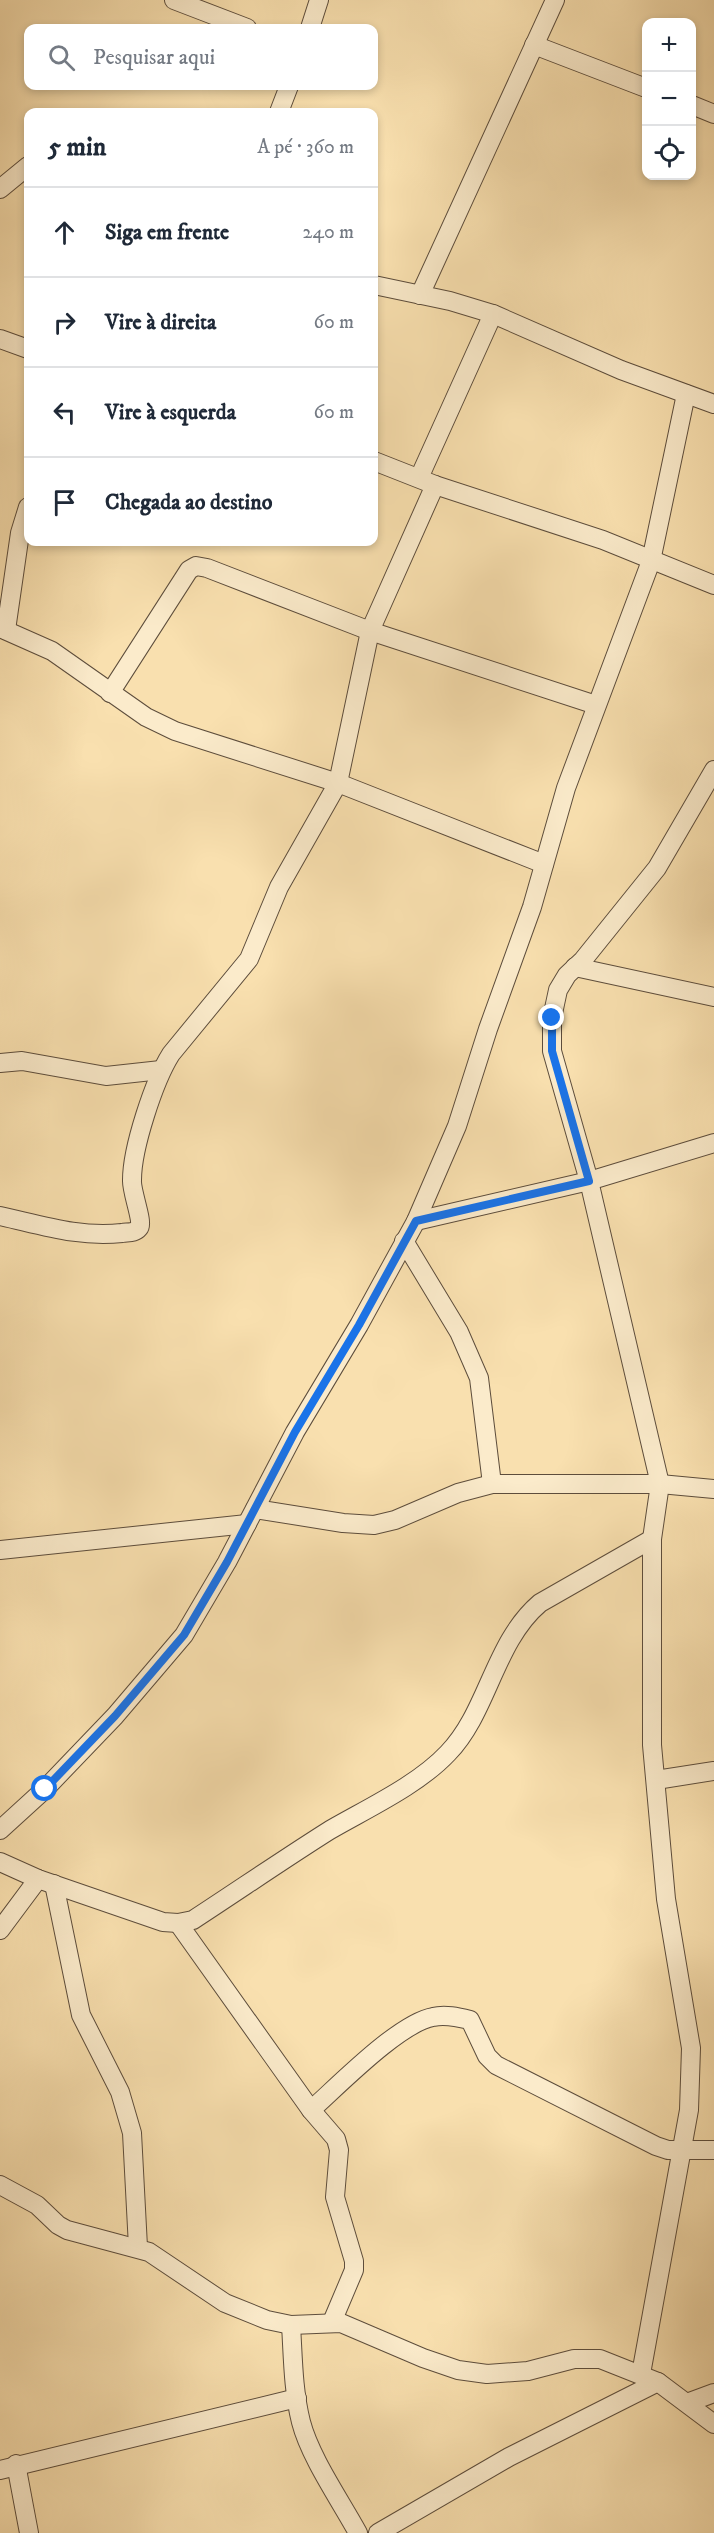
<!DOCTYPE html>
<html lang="pt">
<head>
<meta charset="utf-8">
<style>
	:root { --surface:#fff; --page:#f6f6f7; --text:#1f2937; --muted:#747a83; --line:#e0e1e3 }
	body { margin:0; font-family:"IM FELL DW Pica",serif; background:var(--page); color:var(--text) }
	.controls { position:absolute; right:18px; top:18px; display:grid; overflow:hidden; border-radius:12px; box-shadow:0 3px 9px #0003 }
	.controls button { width:54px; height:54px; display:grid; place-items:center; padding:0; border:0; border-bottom:2px solid var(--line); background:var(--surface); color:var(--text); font:30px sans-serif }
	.stop { position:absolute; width:18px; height:18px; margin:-14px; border:4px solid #1a73e8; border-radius:50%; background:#fff }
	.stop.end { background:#1a73e8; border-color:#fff; box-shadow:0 2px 6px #0008 }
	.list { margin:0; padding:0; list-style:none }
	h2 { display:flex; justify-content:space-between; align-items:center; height:78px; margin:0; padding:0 24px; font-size:26px }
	h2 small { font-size:20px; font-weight:400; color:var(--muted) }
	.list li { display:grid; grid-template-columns:39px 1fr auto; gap:18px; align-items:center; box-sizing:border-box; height:90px; padding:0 24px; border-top:2px solid var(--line) }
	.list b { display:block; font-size:22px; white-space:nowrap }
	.list em { font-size:20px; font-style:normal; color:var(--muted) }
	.icon { flex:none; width:33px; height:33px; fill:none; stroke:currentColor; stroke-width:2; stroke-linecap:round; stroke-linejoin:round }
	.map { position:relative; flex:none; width:714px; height:2533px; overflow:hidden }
	.search { position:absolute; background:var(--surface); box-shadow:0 3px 9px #0003; left:24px; top:24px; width:354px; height:66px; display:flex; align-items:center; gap:15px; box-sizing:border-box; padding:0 21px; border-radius:12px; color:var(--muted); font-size:22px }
	.panel { position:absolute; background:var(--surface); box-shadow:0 3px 9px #0003; left:24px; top:108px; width:354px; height:438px; border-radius:12px }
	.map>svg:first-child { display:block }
</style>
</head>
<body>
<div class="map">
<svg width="714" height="2533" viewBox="0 0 714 2533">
	<rect width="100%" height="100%" fill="#f9e0af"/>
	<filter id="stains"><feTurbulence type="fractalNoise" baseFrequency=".00333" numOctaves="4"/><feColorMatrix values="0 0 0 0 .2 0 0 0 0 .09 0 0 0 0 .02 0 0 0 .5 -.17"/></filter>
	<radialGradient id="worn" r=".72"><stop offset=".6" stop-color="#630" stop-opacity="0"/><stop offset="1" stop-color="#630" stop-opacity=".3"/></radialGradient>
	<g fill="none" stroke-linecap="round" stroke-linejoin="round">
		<g stroke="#5d4d3c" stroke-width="20">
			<g id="street">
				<polyline points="174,0 247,28"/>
				<polyline points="310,28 319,0"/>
				<polyline points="534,45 646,88"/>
				<polyline points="692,105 714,114"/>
				<polyline points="279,112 289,86"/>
				<polyline points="0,189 28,166"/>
				<polyline points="374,285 450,301 493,314 621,370 714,404"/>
				<polyline points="420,295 555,0"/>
				<polyline points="0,339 28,349"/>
				<polyline points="374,461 435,485 603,540 714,585"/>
				<polyline points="419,478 493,314"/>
				<polyline points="0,628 52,651 146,717 175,731 338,783 544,864"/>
				<polyline points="6,630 20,533 28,507"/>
				<polyline points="110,693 189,570 196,566 207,568 370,631 596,705"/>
				<polyline points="575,967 714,997"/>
				<polyline points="0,1063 22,1061 106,1076 161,1070"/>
				<path d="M0,1216C41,1225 80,1238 122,1233C128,1232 135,1233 139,1228C144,1223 131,1191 132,1180C132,1148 154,1081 171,1054L249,959L279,887L338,783L370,631L435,485"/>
				<polyline points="416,1221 589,1181 714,1143"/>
				<polyline points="404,1241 459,1332 479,1378 492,1484"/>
				<polyline points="255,1509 343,1523 374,1525 395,1520 458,1493 492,1484 660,1484 714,1489"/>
				<polyline points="0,1550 247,1524"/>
				<polyline points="656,1780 714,1771"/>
				<polyline points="0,1830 45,1789 115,1716 184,1635 227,1562 295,1432 359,1325 416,1221 457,1126 488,1029 532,907 566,788 651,561 686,394"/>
				<path d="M0,1862L38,1879L163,1922L178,1923L193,1920C239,1890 284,1859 330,1830C368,1808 418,1785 448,1753C488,1712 494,1642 540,1603L652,1539"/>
				<polyline points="54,1884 81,2015 120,2092 132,2133 138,2247"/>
				<polyline points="178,1923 311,2110 336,2139 339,2150 335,2197 354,2261 354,2270 332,2322"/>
				<polyline points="0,1930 38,1879"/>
				<path d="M311,2110C338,2086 399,2023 433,2017C445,2014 458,2017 470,2020L487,2056L496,2065L656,2146L668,2150H714"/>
				<polyline points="0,2185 37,2205 58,2225 67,2230 149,2252 225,2303 267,2320 291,2325 341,2323 423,2358 458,2370 487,2374 528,2371 574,2359 600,2359 658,2382 714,2424"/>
				<path d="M291,2325C293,2357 293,2390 301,2422C310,2457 340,2500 358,2533"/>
				<polyline points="641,2374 689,2110 691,2048 666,1899 652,1745 652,1539 660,1484 589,1181 552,1051 552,1018 558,990 567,975 583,960 657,868 714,770"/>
				<polyline points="687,2403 714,2393"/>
				<polyline points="16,2464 29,2533"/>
				<polyline points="0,2470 297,2398"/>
				<polyline points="378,2533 509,2457 658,2382"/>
			</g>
		</g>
		<use href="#street" stroke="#fbebcb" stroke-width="18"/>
	</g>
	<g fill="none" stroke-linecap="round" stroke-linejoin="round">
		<polyline stroke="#1a73e8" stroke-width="8" points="45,1789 115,1716 184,1635 227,1562 295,1432 359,1325 416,1221 589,1181 552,1051 552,1018"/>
	</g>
	<rect width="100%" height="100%" filter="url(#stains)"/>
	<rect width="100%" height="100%" fill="url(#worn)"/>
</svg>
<div class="controls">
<button>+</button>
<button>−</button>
<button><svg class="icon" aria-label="locate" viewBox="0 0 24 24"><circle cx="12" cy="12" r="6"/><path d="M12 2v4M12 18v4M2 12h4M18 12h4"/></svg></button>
</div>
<div class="stop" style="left:45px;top:1789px"></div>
<div class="stop end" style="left:552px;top:1018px"></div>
<div class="search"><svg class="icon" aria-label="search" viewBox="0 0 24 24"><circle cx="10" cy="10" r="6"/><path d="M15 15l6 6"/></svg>Pesquisar aqui</div>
<section class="panel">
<h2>5 min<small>A pé · 360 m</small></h2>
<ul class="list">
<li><svg class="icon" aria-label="ahead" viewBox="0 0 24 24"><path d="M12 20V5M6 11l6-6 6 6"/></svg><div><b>Siga em frente</b></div><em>240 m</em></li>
<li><svg class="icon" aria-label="right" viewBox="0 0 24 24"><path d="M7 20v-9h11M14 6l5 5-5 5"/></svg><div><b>Vire à direita</b></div><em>60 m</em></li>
<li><svg class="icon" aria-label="left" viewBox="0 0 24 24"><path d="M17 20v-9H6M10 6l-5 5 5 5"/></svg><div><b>Vire à esquerda</b></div><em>60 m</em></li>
<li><svg class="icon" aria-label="arrive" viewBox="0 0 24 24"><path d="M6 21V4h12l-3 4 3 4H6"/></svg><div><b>Chegada ao destino</b></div></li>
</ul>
</section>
</div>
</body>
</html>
